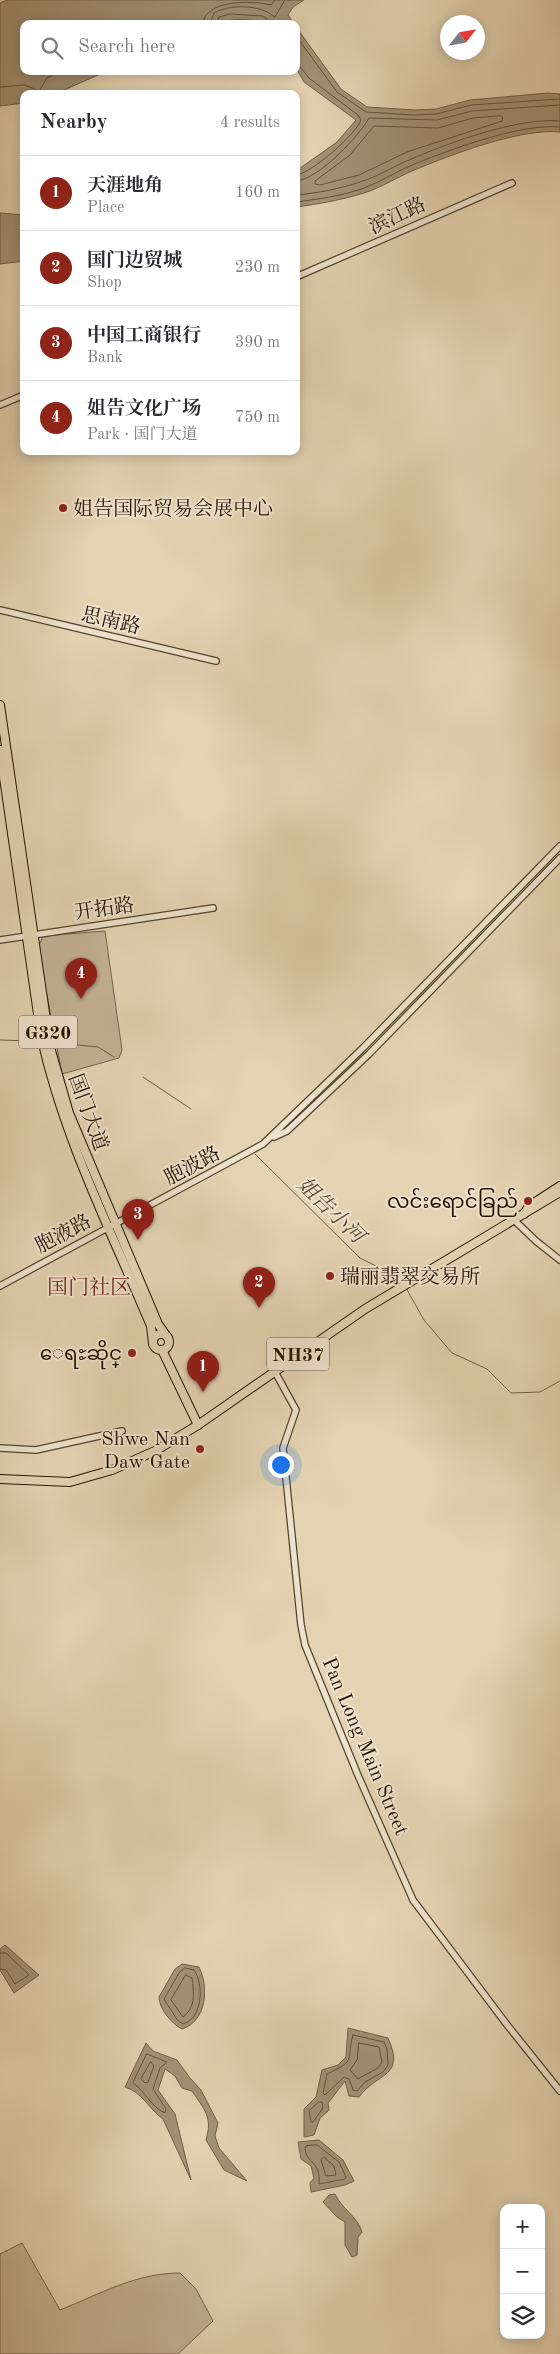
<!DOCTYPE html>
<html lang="en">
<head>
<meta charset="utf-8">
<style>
	:root { --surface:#fff; --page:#f2f2f3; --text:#2b2b33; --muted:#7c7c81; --line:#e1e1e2; --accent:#8f2418 }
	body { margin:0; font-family:"Old Standard TT","Noto Serif SC","Noto Sans Myanmar",serif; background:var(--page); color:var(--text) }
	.controls { position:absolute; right:15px; bottom:15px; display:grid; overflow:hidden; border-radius:10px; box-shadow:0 2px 12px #0003 }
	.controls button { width:45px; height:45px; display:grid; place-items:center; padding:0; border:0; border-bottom:1px solid var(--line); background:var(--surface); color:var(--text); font:25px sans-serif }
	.compass { position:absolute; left:440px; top:15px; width:45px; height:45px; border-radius:50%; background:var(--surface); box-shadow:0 2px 12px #0003; rotate:59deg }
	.you { position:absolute; left:280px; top:1464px; width:18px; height:18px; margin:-12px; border:4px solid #fff; border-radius:50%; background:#1a73e8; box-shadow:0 0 0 8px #1a73e833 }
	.badge { display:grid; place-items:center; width:32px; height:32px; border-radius:50%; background:var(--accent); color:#fff; font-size:16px; font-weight:700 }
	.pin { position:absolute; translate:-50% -41px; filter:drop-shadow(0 1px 2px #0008) }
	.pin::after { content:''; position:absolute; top:26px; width:18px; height:15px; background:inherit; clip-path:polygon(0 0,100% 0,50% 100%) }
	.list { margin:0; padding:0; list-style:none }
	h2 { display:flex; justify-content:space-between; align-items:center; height:65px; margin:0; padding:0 20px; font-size:21px }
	h2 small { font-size:16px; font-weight:400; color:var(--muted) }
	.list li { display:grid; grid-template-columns:32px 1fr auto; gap:15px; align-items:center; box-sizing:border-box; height:75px; padding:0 20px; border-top:1px solid var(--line) }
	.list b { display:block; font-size:19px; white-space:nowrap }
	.list p { margin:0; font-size:16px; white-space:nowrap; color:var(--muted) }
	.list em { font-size:16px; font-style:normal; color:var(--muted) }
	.icon { flex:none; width:28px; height:28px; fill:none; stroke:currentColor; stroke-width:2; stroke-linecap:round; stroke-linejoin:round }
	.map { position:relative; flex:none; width:560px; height:2354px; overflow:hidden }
	.search { position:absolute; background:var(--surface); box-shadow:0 2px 12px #0003; left:20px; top:20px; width:280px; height:55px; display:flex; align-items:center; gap:12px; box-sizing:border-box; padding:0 18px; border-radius:10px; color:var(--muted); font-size:19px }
	.panel { position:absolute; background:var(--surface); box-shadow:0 2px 12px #0003; left:20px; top:90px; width:280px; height:365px; border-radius:10px }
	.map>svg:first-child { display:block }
</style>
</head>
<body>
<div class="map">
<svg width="560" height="2354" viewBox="0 0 560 2354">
	<rect width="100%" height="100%" fill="#e4d3b2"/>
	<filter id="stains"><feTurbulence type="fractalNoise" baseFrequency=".004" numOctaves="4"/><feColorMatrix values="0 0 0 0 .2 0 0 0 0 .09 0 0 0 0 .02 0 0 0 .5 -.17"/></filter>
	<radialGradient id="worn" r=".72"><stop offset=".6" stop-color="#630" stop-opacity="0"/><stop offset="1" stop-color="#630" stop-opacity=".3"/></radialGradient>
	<g fill="#c3b294" stroke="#73624a">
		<polygon points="105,931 122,1050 119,1058 62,1074 38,948 43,936"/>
		<path d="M22,2243L60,2310C100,2294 136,2273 180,2273L196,2289L213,2321L178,2354H0V2254Z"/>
	</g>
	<g fill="#a29276" stroke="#6f5f47">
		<path d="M7,0H304L293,7L288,15L294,24C286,24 273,26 265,24C247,18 233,18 214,24H24V71H107L55,94H24V103L0,106V3Z"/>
		<path d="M296,27L341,89L367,107L415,110L436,109L470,100L548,93L560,94V132C520,128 450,155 412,171C396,178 380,188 364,193C341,200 319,204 296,207V171L337,142L356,120L304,82L296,68Z"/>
		<polygon points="0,213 24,215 24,261 0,264"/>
		<polygon points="5,1945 39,1975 14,1993 0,1970 0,1949"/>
		<path d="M182,1964L199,1967C209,1987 207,2021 182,2029C172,2024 159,2009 159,1997L175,1969Z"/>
		<path d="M348,2028L388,2038C406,2078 377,2072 359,2097L349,2096L345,2081L328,2103L329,2110L320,2118L314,2135L304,2137V2109L316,2097L322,2070L338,2065L346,2057Z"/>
		<path d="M146,2043L153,2051L177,2060L190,2078L201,2090L218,2123L215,2136L219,2148L247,2181L224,2170L206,2140C213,2117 204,2109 192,2091L182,2088L175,2076L165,2069L158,2090L175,2114L191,2180L163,2119C149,2109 142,2092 125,2087Z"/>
		<polygon points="319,2140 343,2160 354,2181 345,2185 311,2192 310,2183 314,2178 311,2166 301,2159 298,2142"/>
		<path d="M335,2194C341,2208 358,2217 362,2232L358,2237L357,2255L352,2257L345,2245V2222L337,2217L323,2202L329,2195Z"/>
	</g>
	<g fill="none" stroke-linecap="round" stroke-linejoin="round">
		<g stroke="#62523c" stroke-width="1">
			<path d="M203,24C204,0 251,0 271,5L275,0"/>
			<path d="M210,24L214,13C227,5 251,5 265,11C269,12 272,16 275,17L285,0"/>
			<polyline points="217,24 219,17 230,14 263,16 267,19 267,24"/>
			<polyline points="296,36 337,92 366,112 415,115 436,114 471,105 560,99"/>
			<path d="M296,66L301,68L309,78L358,115L361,120C356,134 311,174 296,175"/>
			<polyline points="0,87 25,85 39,91 47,78 59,71"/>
			<polygon points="501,116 503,118 502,121 407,152 359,175 320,185 315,184 315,181 350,155 374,126 438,128 473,118"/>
			<path d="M296,181C318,180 359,136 369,118L437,120L472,111L560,105"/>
			<path d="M296,195C318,193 339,189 360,182C377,177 392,167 409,160C448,143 518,117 560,121"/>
			<path d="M296,202C319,199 342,196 364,188C380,182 396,172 412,165C449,150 521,123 560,127"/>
			<polyline points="0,1953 6,1953 29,1975 15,1984 6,1970 0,1969"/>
			<path d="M185,1968L194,1970C204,1984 203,2018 183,2024L178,2021L164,1999L179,1973Z"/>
			<path d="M186,1975L192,1978C194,1993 196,2007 183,2017L171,2000Z"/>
			<path d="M353,2035L384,2042L387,2049L388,2065L383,2072L365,2082L357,2091L353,2090L349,2079L344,2077L325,2095L323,2093L327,2074C358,2059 345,2063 353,2035Z"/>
			<polygon points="359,2043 379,2047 382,2062 378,2068 358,2079 350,2070 357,2060"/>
			<path d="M147,2054L167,2062L160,2068L153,2089L166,2109L165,2113C151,2107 145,2091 133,2083Z"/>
			<polygon points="151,2062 154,2066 148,2082 145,2083 141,2079"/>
			<polygon points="319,2102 322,2102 323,2108 313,2122 311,2122 309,2111"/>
			<path d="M317,2145L339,2162L346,2177L345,2179L319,2184C321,2161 307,2164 305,2149L306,2146Z"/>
			<polygon points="324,2157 334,2166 336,2175 326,2176 321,2160"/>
		</g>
		<g stroke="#6f5f47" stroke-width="1">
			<polyline points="0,1040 31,1041"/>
			<polyline points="58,1043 98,1047 114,1057"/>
			<polyline points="143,1077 191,1109"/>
			<polyline points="255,1154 360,1258 396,1276 402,1283"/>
			<polyline points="406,1288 424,1320 452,1353 487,1369 511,1393 540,1392 560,1381"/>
		</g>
		<g stroke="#53432d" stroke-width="8">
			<g id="tertiary">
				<polyline points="296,277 512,183"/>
				<polyline points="0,405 24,395"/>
				<polyline points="0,610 216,661"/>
				<polyline points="0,940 213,908"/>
				<polyline points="274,1137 287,1131 369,1054 560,858"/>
				<polyline points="514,1220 536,1241 560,1260"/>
				<polyline points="0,1286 263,1144 363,1048 560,846"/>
				<polyline points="274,1370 296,1410 283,1448 301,1625 305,1645 357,1773 413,1900 508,2026 560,2091"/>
				<polyline points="0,1448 36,1450 122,1431"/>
			</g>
		</g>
		<g stroke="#231301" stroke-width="10">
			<g id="trunk">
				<polyline points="0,705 50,1047 69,1113 158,1324 168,1338"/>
				<path d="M0,750L41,1035C63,1137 111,1231 151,1326L153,1344"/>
				<polyline points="524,1214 529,1206 560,1186"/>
				<circle cx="161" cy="1342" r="8"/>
				<polyline points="162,1350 198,1425"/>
				<polyline points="0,1479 70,1482 112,1470 155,1451 198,1425 365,1309 560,1192"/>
			</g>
		</g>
		<use href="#tertiary" stroke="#ede2cd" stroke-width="5.5"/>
		<use href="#trunk" stroke="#e4d3b2" stroke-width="8"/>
	</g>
	<g fill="#8f2418" stroke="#ede2cd" stroke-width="2">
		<circle cx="63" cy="508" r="5"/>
		<circle cx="528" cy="1201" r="5"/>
		<circle cx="330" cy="1276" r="5"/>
		<circle cx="132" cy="1353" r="5"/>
		<circle cx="200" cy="1449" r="5"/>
	</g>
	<g text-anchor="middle" stroke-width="4" stroke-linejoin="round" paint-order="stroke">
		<g fill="#ede2cd" stroke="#60513e" stroke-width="1">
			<rect x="19" y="1015.5" width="58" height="33" rx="4"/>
			<rect x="267" y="1337.5" width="62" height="33" rx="4"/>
		</g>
		<g font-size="19" font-weight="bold" fill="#231301">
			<text x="48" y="1039">G320</text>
			<text x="298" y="1361">NH37</text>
		</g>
		<g font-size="20" fill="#231301" stroke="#ede2cd">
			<text transform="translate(397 215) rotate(-25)" y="7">滨江路</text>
			<text transform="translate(111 620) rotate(13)" y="7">思南路</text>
			<text transform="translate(104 908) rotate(-8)" y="7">开拓路</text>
			<text transform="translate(89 1112) rotate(70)" y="7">国门大道</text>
			<text transform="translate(192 1165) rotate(-28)" y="7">胞波路</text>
			<text transform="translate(63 1233) rotate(-28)" y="7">胞液路</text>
			<text transform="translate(366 1746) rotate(67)" y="7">Pan Long Main Street</text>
		</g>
		<g font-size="20" fill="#231301" stroke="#ede2cd" text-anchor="end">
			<text x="73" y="515" text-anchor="start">姐告国际贸易会展中心</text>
			<text x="518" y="1208">လင်းရောင်ခြည်</text>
			<text x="340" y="1283" text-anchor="start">瑞丽翡翠交易所</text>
			<text x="122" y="1360">ေရႊဆိုင္</text>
			<text x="190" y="1445">Shwe Nan<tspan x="190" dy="23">Daw Gate</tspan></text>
		</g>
		<g font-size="21" font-style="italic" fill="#564630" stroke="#ede2cd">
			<text transform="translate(331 1210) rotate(44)" y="7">姐告小河</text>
		</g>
		<g font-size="21" fill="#7a1f14" stroke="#ede2cd">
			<text x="89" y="1294">国门社区</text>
		</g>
	</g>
	<rect width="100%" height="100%" filter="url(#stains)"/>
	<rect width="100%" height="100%" fill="url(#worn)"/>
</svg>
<div class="controls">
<button>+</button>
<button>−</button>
<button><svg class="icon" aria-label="layers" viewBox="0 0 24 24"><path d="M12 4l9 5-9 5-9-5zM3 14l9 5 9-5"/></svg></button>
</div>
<svg class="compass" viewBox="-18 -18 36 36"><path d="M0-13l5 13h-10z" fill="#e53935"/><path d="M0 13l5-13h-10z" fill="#7c7c81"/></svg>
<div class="you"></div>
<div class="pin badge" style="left:203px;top:1392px">1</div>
<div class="pin badge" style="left:259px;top:1308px">2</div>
<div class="pin badge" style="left:138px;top:1240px">3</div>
<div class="pin badge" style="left:81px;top:999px">4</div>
<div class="search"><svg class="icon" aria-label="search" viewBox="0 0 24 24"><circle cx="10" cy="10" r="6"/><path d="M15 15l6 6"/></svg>Search here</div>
<section class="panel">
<h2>Nearby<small>4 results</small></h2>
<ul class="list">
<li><span class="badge">1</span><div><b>天涯地角</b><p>Place</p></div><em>160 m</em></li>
<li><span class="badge">2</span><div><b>国门边贸城</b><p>Shop</p></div><em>230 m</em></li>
<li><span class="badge">3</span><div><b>中国工商银行</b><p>Bank</p></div><em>390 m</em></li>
<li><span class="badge">4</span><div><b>姐告文化广场</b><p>Park · 国门大道</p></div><em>750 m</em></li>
</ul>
</section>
</div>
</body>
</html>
